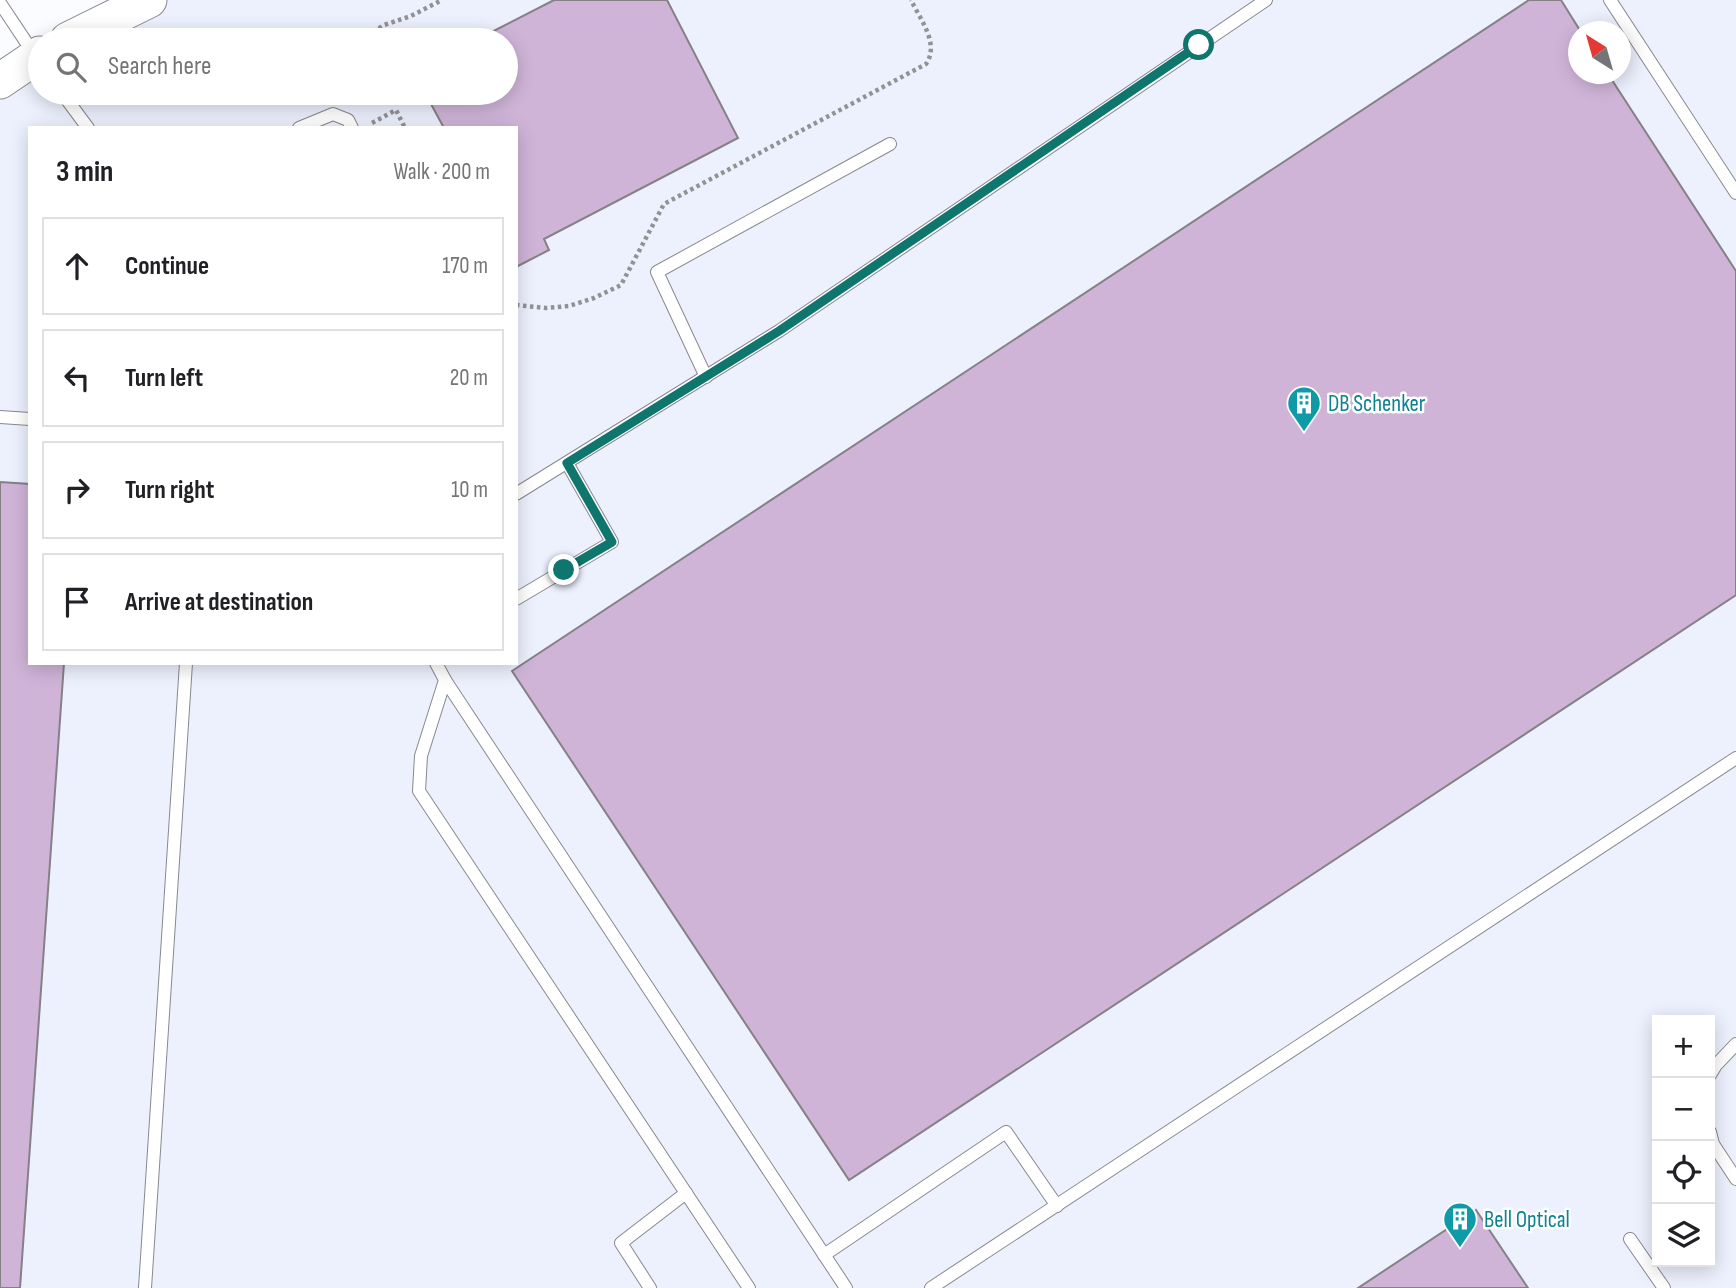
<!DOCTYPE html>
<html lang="en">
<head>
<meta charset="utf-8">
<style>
	:root { --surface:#fff; --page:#f2f2f2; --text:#202124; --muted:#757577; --line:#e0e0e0 }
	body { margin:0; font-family:"Sofia Sans Condensed",sans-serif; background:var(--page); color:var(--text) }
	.controls { position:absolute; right:21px; bottom:21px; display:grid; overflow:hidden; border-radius:0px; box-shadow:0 4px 18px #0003 }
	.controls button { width:63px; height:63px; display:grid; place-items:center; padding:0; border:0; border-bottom:2px solid var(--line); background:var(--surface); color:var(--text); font:35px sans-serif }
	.compass { position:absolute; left:1568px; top:21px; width:63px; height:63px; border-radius:50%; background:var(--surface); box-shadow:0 4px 18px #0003; rotate:323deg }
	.stop { position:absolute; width:21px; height:21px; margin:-16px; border:5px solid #0f766e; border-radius:50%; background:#fff }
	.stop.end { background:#0f766e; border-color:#fff; box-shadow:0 2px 7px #0008 }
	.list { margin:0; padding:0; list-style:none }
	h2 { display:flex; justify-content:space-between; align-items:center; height:91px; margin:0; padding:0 28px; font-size:30px }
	h2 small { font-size:23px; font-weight:400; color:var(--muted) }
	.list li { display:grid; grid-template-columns:46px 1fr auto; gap:21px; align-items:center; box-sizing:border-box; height:98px; margin:0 14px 14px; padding:0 14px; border:2px solid var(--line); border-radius:0px }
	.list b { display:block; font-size:26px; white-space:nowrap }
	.list em { font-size:23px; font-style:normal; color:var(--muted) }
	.icon { flex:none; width:38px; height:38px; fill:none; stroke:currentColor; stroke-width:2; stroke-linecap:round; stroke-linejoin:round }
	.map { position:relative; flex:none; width:1736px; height:1288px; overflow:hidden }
	.search { position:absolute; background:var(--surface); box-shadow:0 4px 18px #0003; left:28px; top:28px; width:490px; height:77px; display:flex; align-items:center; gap:18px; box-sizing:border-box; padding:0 24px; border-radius:38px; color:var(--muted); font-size:26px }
	.panel { position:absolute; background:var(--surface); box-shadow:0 4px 18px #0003; left:28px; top:126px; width:490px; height:539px; border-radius:0px }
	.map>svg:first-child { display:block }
</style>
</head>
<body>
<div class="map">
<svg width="1736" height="1288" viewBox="0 0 1736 1288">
	<rect width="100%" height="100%" fill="#fbfcff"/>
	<path fill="#edf1fe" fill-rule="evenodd" d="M149,0H1736V1288H0V82L40,55V93H506V40H70ZM1578,32H1620V74H1578ZM30,128H516V663H30ZM1657,1020H1710V1262H1657Z"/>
	<g fill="#cfb4d7" stroke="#858186" stroke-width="2">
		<polygon points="554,0 667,0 738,138 544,239 549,250 516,267 516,128 444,128 425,93 506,93 506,40 476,40"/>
		<polygon points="1529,0 1561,0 1581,32 1578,32 1578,74 1608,74 1736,271 1736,595 849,1180 512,671"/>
		<polygon points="0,482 30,484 30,663 64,663 20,1288 0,1288"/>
		<polygon points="1476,1210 1528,1288 1358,1288"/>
	</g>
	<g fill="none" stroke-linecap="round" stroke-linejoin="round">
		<g stroke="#88898e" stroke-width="14">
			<g id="lane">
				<polyline points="1610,0 1736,193"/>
				<polyline points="0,3 34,54"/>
				<polyline points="62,93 88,128"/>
				<polyline points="299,128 333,114 348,120 352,128"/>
				<polyline points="706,377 657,272 890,144"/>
				<polyline points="0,417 30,419"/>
				<polyline points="516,494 779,331 1266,0"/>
				<polyline points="516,599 612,542 567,463"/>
				<polyline points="436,663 445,680 421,756 419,791 749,1288"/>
				<polyline points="445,680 846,1288"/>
				<polyline points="1710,1075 1716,1065 1736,1044"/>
				<polyline points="1710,1132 1713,1144 1736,1179"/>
				<polyline points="1630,1239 1664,1288"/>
				<polyline points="824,1255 1006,1132 1057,1206"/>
				<polyline points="145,1288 186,663"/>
				<polyline points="650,1288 621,1243 686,1193"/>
				<polyline points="931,1288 1736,758"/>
			</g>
		</g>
		<g stroke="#88898e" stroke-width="37">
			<g id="secondary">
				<polyline points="68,40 149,0"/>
				<polyline points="0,81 40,54"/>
			</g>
		</g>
		<g stroke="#919294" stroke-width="4.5" stroke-dasharray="3.5 3.5" stroke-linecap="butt">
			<polyline points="372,40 376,30 384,25 411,16 442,0"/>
			<polyline points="362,104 365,93"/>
			<polyline points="372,123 396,110 405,128"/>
			<path d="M516,305L546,308L569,306L594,298L621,285L664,204L926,64C940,44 920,19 911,0"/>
		</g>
		<use href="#lane" stroke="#fff" stroke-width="12"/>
		<use href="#secondary" stroke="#fff" stroke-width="35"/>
	</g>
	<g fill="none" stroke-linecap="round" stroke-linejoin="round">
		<polyline stroke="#0f766e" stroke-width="9" points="564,570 612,542 567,463 779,331 1199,45"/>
	</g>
	<defs>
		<g id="building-pin" transform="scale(1.75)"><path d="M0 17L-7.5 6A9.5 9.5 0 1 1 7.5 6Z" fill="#0f9aa8" stroke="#fff"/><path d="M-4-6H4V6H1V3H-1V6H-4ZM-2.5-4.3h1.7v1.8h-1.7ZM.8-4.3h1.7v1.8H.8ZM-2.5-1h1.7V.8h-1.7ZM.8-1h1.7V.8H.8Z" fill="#fff"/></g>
	</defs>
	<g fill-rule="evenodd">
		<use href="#building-pin" x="1304" y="403"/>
		<use href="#building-pin" x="1460" y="1219"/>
	</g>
	<g text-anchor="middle" stroke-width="5" stroke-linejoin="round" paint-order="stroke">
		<g font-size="23" fill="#0d838f" stroke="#fff" text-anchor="start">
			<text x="1328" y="411">DB Schenker</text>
			<text x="1484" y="1227">Bell Optical</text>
		</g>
	</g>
</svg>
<div class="controls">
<button>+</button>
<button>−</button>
<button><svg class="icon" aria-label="locate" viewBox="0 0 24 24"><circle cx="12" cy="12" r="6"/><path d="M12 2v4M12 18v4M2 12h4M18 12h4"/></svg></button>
<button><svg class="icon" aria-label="layers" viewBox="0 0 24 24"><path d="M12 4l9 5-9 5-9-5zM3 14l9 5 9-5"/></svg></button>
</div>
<svg class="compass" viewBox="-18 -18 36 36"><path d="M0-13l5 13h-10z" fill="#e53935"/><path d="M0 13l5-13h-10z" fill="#757577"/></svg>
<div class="stop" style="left:1199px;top:45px"></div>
<div class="stop end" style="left:564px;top:570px"></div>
<div class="search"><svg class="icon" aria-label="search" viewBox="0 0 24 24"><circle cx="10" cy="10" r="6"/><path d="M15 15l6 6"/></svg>Search here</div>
<section class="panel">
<h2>3 min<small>Walk · 200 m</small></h2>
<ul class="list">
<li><svg class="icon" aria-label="ahead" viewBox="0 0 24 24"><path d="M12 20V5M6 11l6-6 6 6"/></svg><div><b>Continue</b></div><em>170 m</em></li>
<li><svg class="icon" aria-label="left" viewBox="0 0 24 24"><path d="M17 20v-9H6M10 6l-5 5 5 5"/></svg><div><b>Turn left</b></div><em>20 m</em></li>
<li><svg class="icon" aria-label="right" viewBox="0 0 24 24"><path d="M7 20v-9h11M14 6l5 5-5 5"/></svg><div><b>Turn right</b></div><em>10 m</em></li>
<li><svg class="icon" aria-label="arrive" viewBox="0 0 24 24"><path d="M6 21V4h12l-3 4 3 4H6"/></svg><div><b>Arrive at destination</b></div></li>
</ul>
</section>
</div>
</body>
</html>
